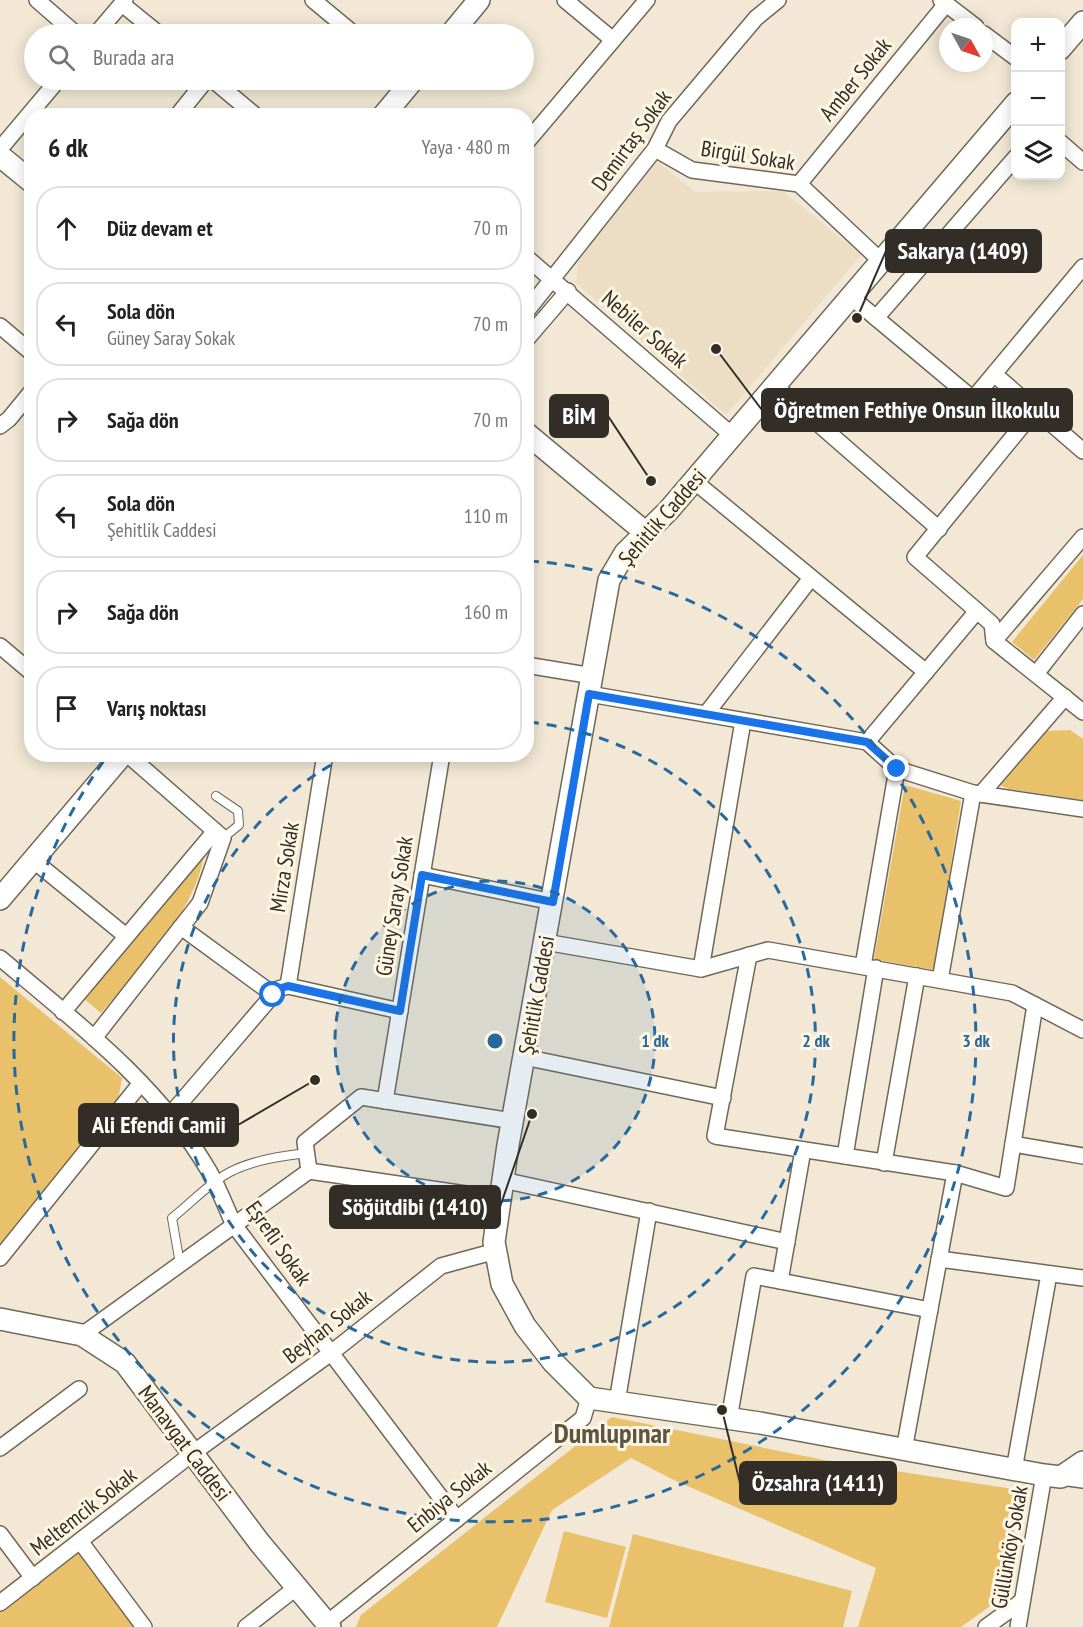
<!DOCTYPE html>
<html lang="tr">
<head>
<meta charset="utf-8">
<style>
	:root { --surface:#fff; --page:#f6f6f6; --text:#222; --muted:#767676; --line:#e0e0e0 }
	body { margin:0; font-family:"PT Sans Narrow",sans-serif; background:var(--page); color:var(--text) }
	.controls { position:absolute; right:18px; top:18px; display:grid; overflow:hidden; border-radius:12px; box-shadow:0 3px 15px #0003 }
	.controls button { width:54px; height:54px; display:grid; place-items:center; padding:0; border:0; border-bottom:2px solid var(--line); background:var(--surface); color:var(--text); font:30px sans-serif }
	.compass { position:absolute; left:939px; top:18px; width:54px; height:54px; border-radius:50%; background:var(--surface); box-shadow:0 3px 15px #0003; rotate:130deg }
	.stop { position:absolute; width:18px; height:18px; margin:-14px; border:4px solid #1a73e8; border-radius:50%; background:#fff }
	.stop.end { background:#1a73e8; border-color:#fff; box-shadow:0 2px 6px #0008 }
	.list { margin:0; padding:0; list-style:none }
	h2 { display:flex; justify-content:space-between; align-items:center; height:78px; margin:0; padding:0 24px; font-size:26px }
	h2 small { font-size:20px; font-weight:400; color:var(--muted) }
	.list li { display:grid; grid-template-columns:39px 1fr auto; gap:18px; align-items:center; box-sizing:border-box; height:84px; margin:0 12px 12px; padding:0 12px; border:2px solid var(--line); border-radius:24px }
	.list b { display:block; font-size:22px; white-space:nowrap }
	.list p { margin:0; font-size:20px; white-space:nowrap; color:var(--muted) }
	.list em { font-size:20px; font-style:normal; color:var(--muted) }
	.icon { flex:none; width:33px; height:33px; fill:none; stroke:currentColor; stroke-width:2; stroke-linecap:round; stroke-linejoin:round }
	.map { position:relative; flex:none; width:1083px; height:1627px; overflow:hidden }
	.search { position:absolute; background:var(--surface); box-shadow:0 3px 15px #0003; left:24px; top:24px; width:510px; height:66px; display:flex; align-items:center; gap:15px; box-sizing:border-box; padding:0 21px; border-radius:33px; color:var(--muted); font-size:22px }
	.panel { position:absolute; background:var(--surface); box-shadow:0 3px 15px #0003; left:24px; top:108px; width:510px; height:654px; border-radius:24px }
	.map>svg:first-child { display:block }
</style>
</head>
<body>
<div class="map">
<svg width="1083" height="1627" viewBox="0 0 1083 1627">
	<rect width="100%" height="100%" fill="#f2e8d5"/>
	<polygon fill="#ebdec4" points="656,161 695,192 783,191 861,255 726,415 576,283 578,261"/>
	<g fill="#e8c16a">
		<polygon points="1083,555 1083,599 1034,660 1012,642"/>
		<polygon points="1070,730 1083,739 1083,800 1009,789 999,785 1003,777 1044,731"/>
		<polygon points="905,785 961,801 934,970 874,959"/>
		<path d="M204,855C195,913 138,969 101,1013L83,998Z"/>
		<polygon points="0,977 122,1078 118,1100 0,1249"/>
		<polygon points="612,1417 824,1460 1020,1490 1004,1596 961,1627 858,1627 876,1568 678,1482 631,1458 552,1510 497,1627 356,1627 361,1615"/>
		<polygon points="564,1531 626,1547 607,1618 545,1602"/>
		<polygon points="633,1534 852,1591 843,1627 609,1627"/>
		<polygon points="79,1553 137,1627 0,1627 0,1611"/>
	</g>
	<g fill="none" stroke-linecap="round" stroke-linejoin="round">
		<g stroke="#706857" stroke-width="10">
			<g id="lane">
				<polyline points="216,796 238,811 239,825 223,838"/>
				<path d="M180,1264L172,1218C191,1203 209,1183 230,1172C253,1160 282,1156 307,1153"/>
			</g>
		</g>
		<g stroke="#706857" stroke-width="18">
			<g id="street">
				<polyline points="37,0 76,34"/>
				<polyline points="313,0 354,34"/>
				<polyline points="565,0 613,40"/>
				<polyline points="941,0 976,27"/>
				<polyline points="122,4 159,34"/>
				<polyline points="96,34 125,0"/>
				<polyline points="984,34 1016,58"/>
				<polyline points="213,80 256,116"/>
				<polyline points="177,116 206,80"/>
				<polyline points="1060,142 1083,162"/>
				<polyline points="526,143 647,0"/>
				<polyline points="0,149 58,80"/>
				<polyline points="655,149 692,170 799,184 881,261"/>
				<polyline points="799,184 946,4"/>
				<polyline points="526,257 733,436"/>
				<polyline points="851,297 973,399 1083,267"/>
				<polyline points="526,312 655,149 669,121 756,18 778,0"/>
				<polyline points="876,318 1016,157"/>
				<polyline points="0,326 32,353"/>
				<polyline points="526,340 568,291"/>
				<polyline points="994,374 1083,451"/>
				<polyline points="775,386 939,529"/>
				<polyline points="1035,410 915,557 992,624 994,641 1083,712"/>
				<polyline points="0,426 9,419 32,391"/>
				<polyline points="694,481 926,672"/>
				<polyline points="994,641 1083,537"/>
				<polyline points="0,646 32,673"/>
				<polyline points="526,665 593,676"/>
				<polyline points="1036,674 1083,614"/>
				<polyline points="589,694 867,742 897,769 973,793 1083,809"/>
				<polyline points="706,714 811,578"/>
				<polyline points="867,742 977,611"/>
				<polyline points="981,794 1065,697"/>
				<polyline points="33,860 126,936"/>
				<polyline points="422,875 553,902"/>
				<polyline points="181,927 274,995"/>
				<polyline points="545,942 701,969 768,950 1012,993 1083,1030"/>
				<polyline points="749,955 715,1136 955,1173 1006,1188 1035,1005"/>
				<path d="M0,958C76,1022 158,1084 209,1171C219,1188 226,1208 234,1225L457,1519"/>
				<polyline points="863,966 897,769"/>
				<polyline points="701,969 743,721"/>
				<polyline points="940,980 973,793"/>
				<polyline points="288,986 325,754"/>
				<polyline points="63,1012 215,831"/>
				<polyline points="94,1038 200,903 223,838 127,754"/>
				<polyline points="524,1057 723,1098"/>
				<polyline points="385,1101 442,754"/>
				<polyline points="170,1115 278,989 288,986 400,1011"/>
				<polyline points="1013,1144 1083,1156"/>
				<polyline points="845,1156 876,968"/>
				<polyline points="884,1163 917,976"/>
				<polyline points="309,1171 305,1142 361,1097 513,1121"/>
				<polyline points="503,1180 787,1242"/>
				<polyline points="0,1258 141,1083"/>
				<polyline points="939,1259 1083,1278"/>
				<polyline points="780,1281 930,1310"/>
				<polyline points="82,1335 309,1171 500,1199"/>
				<polyline points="617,1402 649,1211"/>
				<polyline points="729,1419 754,1276 780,1281 803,1150"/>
				<polyline points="0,1448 79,1389"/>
				<polyline points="904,1450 955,1173"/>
				<polyline points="1014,1470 1049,1274"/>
				<polyline points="1061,1477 1083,1480"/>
				<polyline points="0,1534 33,1578"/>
				<polyline points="80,1541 144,1627"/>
				<polyline points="0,1603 193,1453 331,1353 441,1266 496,1251"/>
				<polyline points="327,1623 583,1418 589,1398"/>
				<polyline points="246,1627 297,1587"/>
				<polyline points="986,1627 1022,1601"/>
				<polyline points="1018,1627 1044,1475"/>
			</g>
		</g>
		<g stroke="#706857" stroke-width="24">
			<g id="secondary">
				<polyline points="451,34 479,0"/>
				<polyline points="1060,49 1083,22"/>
				<polyline points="1016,103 668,511 625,553 609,580 508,1145 494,1242 502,1284 525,1326 553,1362 589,1398 760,1423 1044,1475 1061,1477 1083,1462"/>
				<polyline points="383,116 413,80"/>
				<polyline points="0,156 32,182"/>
				<polyline points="526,433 646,533"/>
				<polyline points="0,899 123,754"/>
				<polyline points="0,1319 82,1335 125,1363 259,1542 330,1627"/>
			</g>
		</g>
		<use href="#lane" stroke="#fff" stroke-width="8"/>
		<use href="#street" stroke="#fff" stroke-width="15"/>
		<use href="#secondary" stroke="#fff" stroke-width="21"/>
	</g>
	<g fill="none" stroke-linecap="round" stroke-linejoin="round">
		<polyline stroke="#1a73e8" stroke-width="8" points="273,995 278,989 288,986 400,1011 422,875 553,902 589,694 867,742 897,769"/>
	</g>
	<circle cx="495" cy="1041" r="160" fill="#26699e" fill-opacity=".12"/>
	<g fill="none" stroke="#26699e" stroke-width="3" stroke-dasharray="10 8">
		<circle cx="495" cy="1041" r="160"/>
		<path d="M529 722A321 321 0 1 1 349 755"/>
		<path d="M529 561A481 481 0 1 1 108 755"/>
	</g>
	<g text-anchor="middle" stroke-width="6" stroke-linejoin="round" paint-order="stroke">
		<g font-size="22" fill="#322e27" stroke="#fff6e3">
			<text transform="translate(855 79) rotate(-51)" y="8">Amber Sokak</text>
			<text transform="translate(631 140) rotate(-54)" y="8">Demirtaş Sokak</text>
			<text transform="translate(748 155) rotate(9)" y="8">Birgül Sokak</text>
			<text transform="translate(645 329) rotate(41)" y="8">Nebiler Sokak</text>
			<text transform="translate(662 517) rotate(-49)" y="8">Şehitlik Caddesi</text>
			<text transform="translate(284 867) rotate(-81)" y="8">Mirza Sokak</text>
			<text transform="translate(394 906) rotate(-81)" y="8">Güney Saray Sokak</text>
			<text transform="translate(536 995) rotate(-80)" y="8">Şehitlik Caddesi</text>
			<text transform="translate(279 1243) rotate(55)" y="8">Eşrefli Sokak</text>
			<text transform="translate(327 1326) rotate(-38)" y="8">Beyhan Sokak</text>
			<text transform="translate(185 1443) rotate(53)" y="8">Manavgat Caddesi</text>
			<text transform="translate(449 1496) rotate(-39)" y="8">Enbiya Sokak</text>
			<text transform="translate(83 1511) rotate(-38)" y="8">Meltemcik Sokak</text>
			<text transform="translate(1009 1547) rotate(-80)" y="8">Güllünköy Sokak</text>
		</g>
		<g font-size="28" font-weight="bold" fill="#5c5444" stroke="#fff6e3">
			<text x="612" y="1443">Dumlupınar</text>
		</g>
	</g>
	<circle cx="495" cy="1041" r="9" fill="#26699e" stroke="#fff6e3" stroke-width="3"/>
	<g font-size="18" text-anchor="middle" font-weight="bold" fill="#26699e" stroke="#fff6e3" stroke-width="6" stroke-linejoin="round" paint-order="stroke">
		<text x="655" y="1047">1 dk</text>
		<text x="816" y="1047">2 dk</text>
		<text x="976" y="1047">3 dk</text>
	</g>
	<path fill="none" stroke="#322e27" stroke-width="2" d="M857 318L886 251M716 349L762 410M651 481L608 416M315 1080L238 1125M532 1114L500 1207M722 1410L740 1483"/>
	<g fill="#322e27" stroke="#fff6e3" stroke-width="2">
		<circle cx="857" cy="318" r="6"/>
		<circle cx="716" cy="349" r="6"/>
		<circle cx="651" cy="481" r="6"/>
		<circle cx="315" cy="1080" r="6"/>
		<circle cx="532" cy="1114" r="6"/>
		<circle cx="722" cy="1410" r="6"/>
	</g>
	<g fill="#322e27" stroke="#322e27" stroke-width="2">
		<rect x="886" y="230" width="155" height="42" rx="6"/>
		<rect x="762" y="389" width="310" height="42" rx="6"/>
		<rect x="550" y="395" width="58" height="42" rx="6"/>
		<rect x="79" y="1104" width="159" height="42" rx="6"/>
		<rect x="330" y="1186" width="170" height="42" rx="6"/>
		<rect x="740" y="1462" width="156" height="42" rx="6"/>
	</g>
	<g font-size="24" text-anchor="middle" font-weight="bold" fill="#fff">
		<text x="963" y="259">Sakarya (1409)</text>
		<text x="917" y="418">Öğretmen Fethiye Onsun İlkokulu</text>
		<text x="579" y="424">BİM</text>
		<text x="159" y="1133">Ali Efendi Camii</text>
		<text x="415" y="1215">Söğütdibi (1410)</text>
		<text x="818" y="1491">Özsahra (1411)</text>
	</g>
</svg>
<div class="controls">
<button>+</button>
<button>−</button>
<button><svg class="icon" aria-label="layers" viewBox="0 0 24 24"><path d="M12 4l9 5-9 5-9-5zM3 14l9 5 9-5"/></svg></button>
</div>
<svg class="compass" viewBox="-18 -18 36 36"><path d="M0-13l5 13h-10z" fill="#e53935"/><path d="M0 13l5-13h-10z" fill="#767676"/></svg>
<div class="stop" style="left:273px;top:995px"></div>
<div class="stop end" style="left:897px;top:769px"></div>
<div class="search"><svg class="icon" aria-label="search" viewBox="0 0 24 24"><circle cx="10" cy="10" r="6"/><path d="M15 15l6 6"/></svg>Burada ara</div>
<section class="panel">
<h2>6 dk<small>Yaya · 480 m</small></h2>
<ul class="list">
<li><svg class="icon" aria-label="ahead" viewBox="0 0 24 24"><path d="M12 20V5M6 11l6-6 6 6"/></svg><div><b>Düz devam et</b></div><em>70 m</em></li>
<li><svg class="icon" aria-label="left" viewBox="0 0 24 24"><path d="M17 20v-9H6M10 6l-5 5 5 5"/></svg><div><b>Sola dön</b><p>Güney Saray Sokak</p></div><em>70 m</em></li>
<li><svg class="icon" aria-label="right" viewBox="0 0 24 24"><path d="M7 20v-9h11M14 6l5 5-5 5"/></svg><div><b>Sağa dön</b></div><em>70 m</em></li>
<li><svg class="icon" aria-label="left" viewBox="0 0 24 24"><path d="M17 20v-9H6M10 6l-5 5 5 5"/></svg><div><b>Sola dön</b><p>Şehitlik Caddesi</p></div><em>110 m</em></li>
<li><svg class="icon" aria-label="right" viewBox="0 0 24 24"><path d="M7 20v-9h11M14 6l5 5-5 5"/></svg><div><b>Sağa dön</b></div><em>160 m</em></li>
<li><svg class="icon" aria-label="arrive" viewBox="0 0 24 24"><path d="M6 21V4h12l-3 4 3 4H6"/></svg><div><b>Varış noktası</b></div></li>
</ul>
</section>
</div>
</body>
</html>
